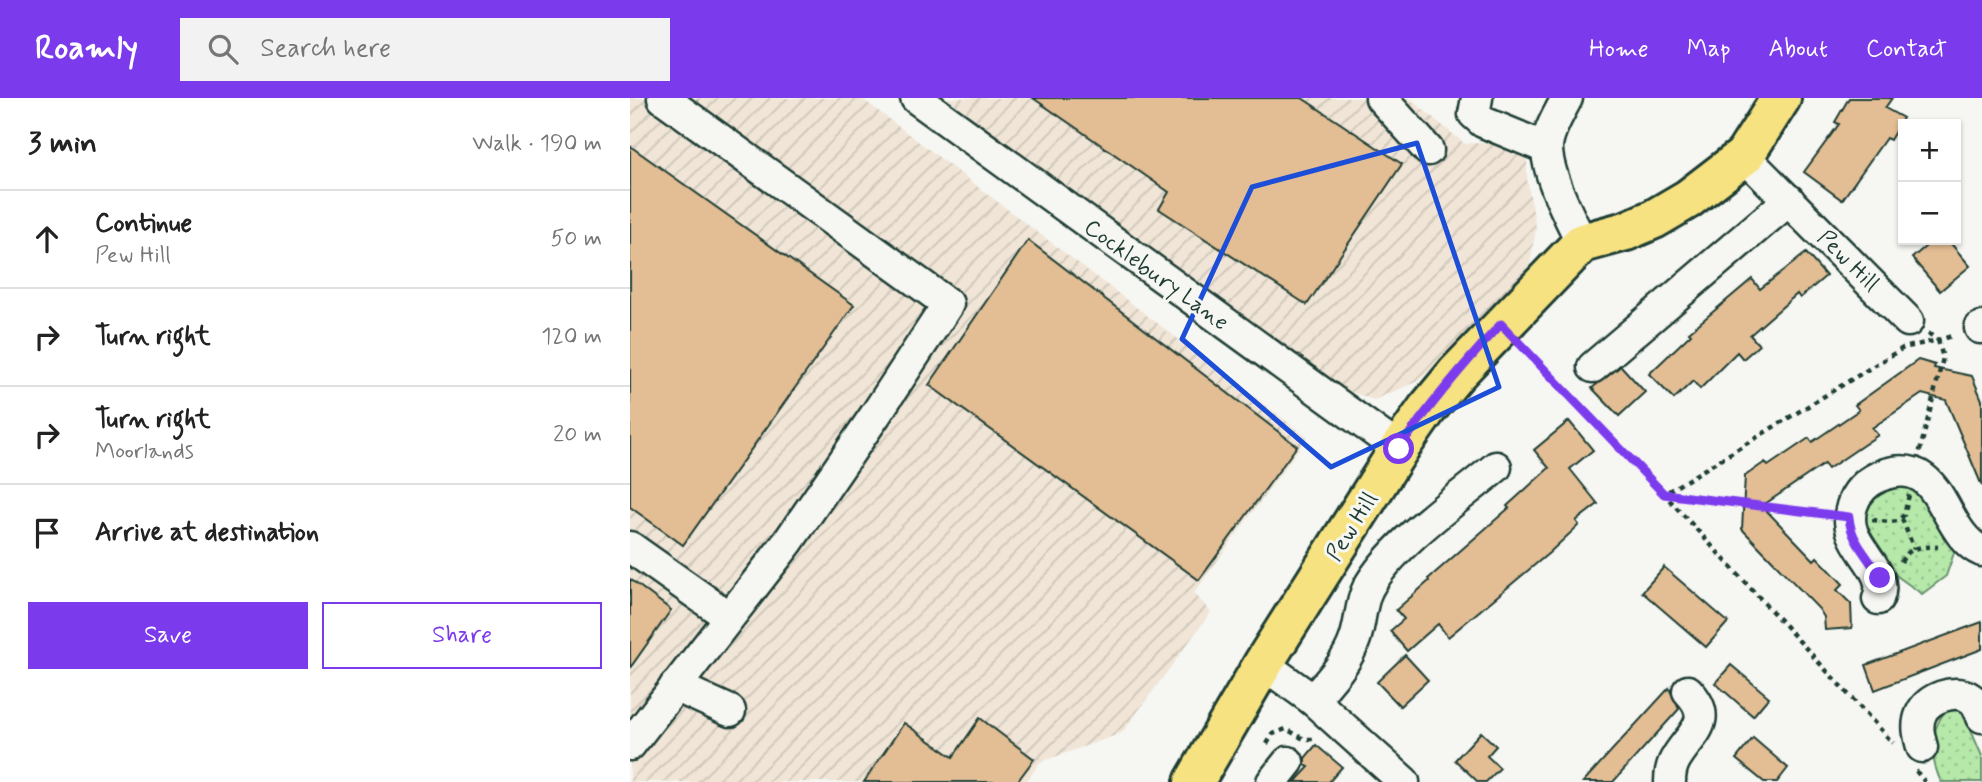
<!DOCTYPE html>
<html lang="en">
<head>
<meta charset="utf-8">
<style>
	:root { --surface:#fff; --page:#f2f2f2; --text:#222; --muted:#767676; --line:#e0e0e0; --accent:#7c3aed }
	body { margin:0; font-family:Mynerve,sans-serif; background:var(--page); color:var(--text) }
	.controls { position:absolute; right:21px; top:21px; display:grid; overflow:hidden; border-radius:0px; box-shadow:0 2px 5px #0004 }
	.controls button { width:63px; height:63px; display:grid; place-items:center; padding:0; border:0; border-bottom:2px solid var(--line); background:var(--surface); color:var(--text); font:35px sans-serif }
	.stop { position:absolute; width:21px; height:21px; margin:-16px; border:5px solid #7c3aed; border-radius:50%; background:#fff }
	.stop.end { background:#7c3aed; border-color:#fff; box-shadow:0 2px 7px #0008 }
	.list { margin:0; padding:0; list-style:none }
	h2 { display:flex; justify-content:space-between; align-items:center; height:91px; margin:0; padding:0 28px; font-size:30px }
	h2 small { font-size:23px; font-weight:400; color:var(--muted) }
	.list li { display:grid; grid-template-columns:46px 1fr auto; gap:21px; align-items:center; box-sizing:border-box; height:98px; padding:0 28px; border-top:2px solid var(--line) }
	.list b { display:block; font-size:26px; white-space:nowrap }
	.list p { margin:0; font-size:23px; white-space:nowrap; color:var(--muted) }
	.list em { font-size:23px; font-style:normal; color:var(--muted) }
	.actions { display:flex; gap:14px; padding:21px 28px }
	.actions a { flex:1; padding:16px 0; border:2px solid var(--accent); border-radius:0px; text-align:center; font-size:24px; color:var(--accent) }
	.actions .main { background:var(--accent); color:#fff }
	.icon { flex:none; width:38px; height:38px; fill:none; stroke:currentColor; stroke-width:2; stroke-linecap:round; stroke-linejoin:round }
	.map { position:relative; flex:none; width:1352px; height:684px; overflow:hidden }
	header { display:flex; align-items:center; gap:42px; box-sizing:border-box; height:98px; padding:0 35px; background:var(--accent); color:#fff }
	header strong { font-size:33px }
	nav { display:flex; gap:38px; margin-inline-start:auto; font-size:24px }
	.search { width:490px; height:63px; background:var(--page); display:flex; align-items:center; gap:18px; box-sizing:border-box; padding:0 24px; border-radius:0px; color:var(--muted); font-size:26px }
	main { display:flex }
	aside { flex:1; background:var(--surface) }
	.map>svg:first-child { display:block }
</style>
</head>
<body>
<header>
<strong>Roamly</strong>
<div class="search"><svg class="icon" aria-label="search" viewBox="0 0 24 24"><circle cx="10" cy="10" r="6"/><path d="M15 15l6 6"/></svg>Search here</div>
<nav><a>Home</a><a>Map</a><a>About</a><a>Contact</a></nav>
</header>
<main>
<aside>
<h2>3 min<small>Walk · 190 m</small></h2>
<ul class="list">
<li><svg class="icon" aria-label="ahead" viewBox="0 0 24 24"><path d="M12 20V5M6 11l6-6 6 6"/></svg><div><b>Continue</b><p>Pew Hill</p></div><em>50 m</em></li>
<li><svg class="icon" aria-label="right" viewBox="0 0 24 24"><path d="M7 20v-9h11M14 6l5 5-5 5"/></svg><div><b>Turn right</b></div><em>120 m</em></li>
<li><svg class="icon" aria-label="right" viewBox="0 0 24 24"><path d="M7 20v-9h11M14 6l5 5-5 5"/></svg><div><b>Turn right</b><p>Moorlands</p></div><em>20 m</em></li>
<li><svg class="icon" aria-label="arrive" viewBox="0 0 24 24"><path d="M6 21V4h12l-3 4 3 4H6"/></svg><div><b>Arrive at destination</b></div></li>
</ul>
<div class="actions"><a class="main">Save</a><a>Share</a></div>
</aside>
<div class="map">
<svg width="1352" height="684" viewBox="0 0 1352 684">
	<defs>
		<pattern id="industrial-furrows" width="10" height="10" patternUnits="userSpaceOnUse" patternTransform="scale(1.75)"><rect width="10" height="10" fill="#f0e5d6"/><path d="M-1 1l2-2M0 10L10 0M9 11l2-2" fill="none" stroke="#cdc5b8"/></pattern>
		<pattern id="green-dots" width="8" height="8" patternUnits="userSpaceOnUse" patternTransform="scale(1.75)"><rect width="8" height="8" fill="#b5e8a9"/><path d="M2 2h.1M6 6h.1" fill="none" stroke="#9bc892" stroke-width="1.8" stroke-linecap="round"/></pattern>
	</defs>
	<rect width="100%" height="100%" fill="#f6f6f2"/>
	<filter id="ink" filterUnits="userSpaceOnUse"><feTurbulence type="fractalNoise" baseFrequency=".0143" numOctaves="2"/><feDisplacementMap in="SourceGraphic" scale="14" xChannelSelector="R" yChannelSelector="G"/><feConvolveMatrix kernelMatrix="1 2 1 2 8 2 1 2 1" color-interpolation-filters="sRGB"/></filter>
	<g filter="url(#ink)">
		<g fill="url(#industrial-furrows)">
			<polygon points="0,0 231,0 677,339 564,495 581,514 492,635 410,664 396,684 0,684"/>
			<polygon points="317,0 779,0 835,46 897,40 897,81 906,130 900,166 834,242 788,283 744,302 688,282"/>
		</g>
		<g fill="url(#green-dots)" stroke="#6a926e" stroke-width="2">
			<polygon points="1265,385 1295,394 1325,452 1316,478 1292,496 1267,478 1234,436 1236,405"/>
			<path d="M1324,612L1333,614L1352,658V684H1311C1300,660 1299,635 1315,613Z"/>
		</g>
		<g fill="#e3be94" stroke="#1f3d34" stroke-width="2">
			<polygon points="403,0 672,0 772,66 677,207 529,111 539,94"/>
			<polygon points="1219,0 1262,0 1255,10 1273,20 1260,42 1256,40 1212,102 1174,74 1209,26 1205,24"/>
			<polygon points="0,48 224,207 53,447 0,409"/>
			<polygon points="398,142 667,348 569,482 299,287"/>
			<polygon points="1303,142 1318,142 1340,168 1310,193 1282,160"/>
			<polygon points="1176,155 1196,178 1170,200 1167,196 1120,237 1129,247 1113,261 1107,254 1070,291 1063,283 1044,301 1019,276 1061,236 1059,234 1122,181 1130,191"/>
			<polygon points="1288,262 1305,267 1304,270 1342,278 1352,302 1352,388 1316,302 1292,296 1242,330 1248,337 1198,371 1194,366 1132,408 1184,462 1187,459 1213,486 1207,492 1221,506 1222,530 1195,532 1194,519 1189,511 1112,431 1115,378 1135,364 1138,368 1179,340 1182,344 1229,312 1225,307"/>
			<polygon points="991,268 1015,294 989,318 962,290"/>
			<polygon points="939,323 963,352 940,371 968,406 946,423 949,427 919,455 818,539 808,526 777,553 760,533 774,521 766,512 799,483 798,481 879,410 877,408 919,370 904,352"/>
			<polygon points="1034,469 1098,524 1076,549 1012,494"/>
			<polygon points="0,481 41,512 0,570"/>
			<polygon points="1352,524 1352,551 1245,592 1236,567"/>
			<polygon points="775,557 798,582 770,608 747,584"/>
			<polygon points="1101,567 1139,599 1123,618 1085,585"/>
			<polygon points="1039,590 1049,611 983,684 953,684"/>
			<polygon points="350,620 404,661 387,684 234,684 274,625 323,659"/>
			<polygon points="851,634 866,648 857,658 870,670 856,684 848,684 825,662"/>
			<polygon points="1123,640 1158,670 1147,684 1134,684 1106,661"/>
			<polygon points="686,647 712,669 699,684 665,684 679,669 675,667 675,660"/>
		</g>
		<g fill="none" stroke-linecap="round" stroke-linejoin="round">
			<g stroke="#1f3d34" stroke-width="35">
				<g id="minor">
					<polyline points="286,0 769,351"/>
					<polyline points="751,0 798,52"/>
					<polyline points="847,0 844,16 853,24 916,50"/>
					<path d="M937,0C930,14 916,35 917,52C918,78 940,121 952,145"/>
					<polyline points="1114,58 1278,223"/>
					<polyline points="1350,230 1352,229"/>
					<polyline points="963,269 1159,102"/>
					<polyline points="0,449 99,519"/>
					<path d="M1248,501C1262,468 1209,448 1222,408C1226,394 1237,384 1250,378C1315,353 1310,436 1352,453"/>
					<polyline points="633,566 683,602 774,684"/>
					<polyline points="45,588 100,613"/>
					<path d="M683,602C699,583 717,565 725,541C731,524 730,506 738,490C762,446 827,402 866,369"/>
					<polyline points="0,647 158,444 246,316 318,206 33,0"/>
					<path d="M1292,649C1289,638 1286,627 1291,616C1297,600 1325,590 1340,600C1347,604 1349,611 1352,619"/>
					<polyline points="642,684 658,664"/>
					<path d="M1040,684C1040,676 1041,669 1045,662C1059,636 1087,624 1058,593"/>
				</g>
			</g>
			<g stroke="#1f3d34" stroke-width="44">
				<polyline id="major" points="564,684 633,566 769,351 797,311 826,276 952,145 996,133 1024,121 1058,101 1114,58 1151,0"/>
			</g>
			<g stroke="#1f3d34" stroke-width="4.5" stroke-dasharray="5 5" stroke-linecap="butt">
				<polyline points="1298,235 1308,242 1325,237"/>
				<polygon points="1308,242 1313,260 1274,417 1268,423 1259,424 1034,396 1273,250"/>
				<polyline points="894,250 1034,396 1263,645"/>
				<polyline points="1272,421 1284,451"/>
				<path d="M1271,464C1278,449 1292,448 1308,449"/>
				<polyline points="637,646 643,636 656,631 674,641 685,641"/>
				<polyline points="1286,673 1295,684"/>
			</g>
			<use href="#minor" stroke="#f6f6f2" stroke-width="30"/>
			<use href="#major" stroke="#f7e281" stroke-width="38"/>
		</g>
	</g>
	<g fill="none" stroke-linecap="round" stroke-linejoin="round" filter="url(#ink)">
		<path stroke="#7c3aed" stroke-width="9" d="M769,351C800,306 834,266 871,226L1034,396L1219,419C1221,445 1239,458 1250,480"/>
	</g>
	<path fill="none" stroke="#1d4ed8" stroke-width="5" stroke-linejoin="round" d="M787,45L869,289L701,369L552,241L622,89Z"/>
	<g text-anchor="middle" stroke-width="6" stroke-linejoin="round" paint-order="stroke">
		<g font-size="23" fill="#1f3d34" stroke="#f6f6f2">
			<text transform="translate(1219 162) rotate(45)" y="8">Pew Hill</text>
			<text transform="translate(527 176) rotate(36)" y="8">Cocklebury Lane</text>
			<text transform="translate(721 428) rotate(-58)" y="8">Pew Hill</text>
		</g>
	</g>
</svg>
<div class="controls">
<button>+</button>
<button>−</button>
</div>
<div class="stop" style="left:769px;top:351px"></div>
<div class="stop end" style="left:1250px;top:480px"></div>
</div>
</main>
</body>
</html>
